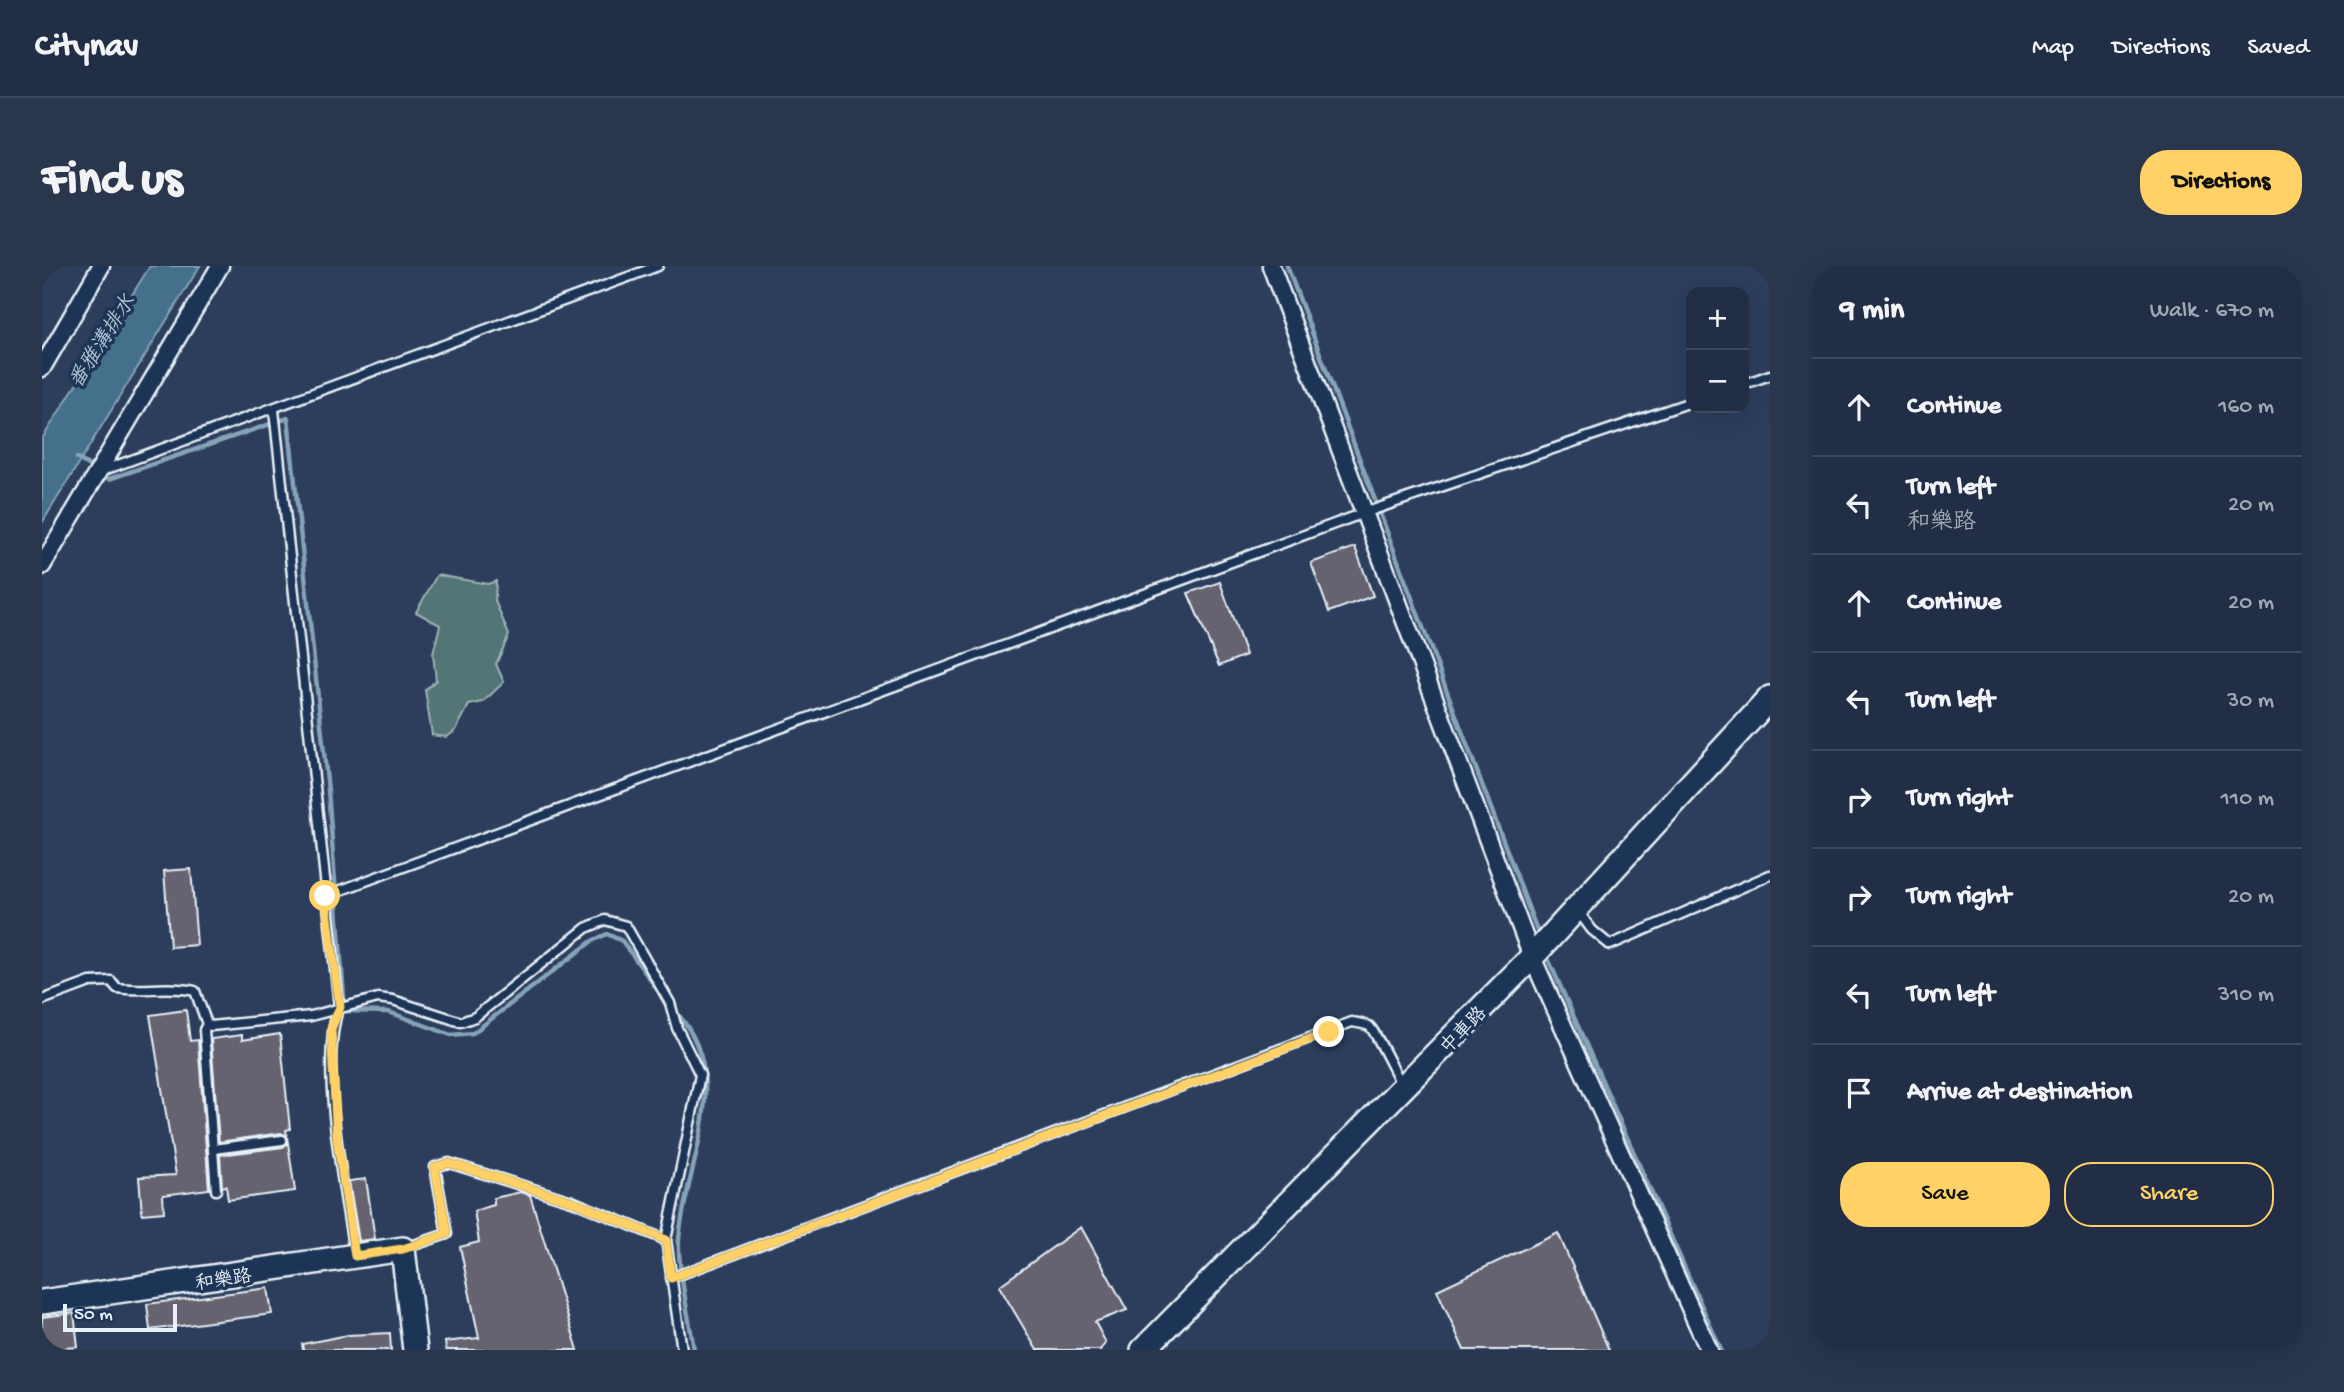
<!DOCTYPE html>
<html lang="en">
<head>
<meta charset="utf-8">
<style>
	:root { --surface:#212e45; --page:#29364c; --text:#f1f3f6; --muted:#a2a8b3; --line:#3e4a5e; --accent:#ffd166 }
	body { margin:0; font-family:"Gochi Hand","LXGW WenKai TC",sans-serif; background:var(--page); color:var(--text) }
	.controls { position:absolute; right:21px; top:21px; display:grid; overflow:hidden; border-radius:14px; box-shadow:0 7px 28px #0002 }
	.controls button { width:63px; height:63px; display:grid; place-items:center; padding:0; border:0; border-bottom:2px solid var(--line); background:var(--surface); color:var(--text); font:35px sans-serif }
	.scale { position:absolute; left:21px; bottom:18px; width:114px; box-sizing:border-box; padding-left:7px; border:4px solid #e8f1f8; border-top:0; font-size:19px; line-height:24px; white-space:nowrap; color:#e8f1f8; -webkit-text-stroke:5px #1d3557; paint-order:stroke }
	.stop { position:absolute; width:21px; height:21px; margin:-16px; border:5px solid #ffd166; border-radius:50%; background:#fff }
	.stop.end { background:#ffd166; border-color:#fff; box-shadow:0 2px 7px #0008 }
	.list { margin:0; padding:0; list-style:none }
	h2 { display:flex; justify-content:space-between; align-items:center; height:91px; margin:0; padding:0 28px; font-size:30px }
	h2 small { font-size:23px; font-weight:400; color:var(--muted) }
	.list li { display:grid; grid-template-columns:46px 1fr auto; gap:21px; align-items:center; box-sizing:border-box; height:98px; padding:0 28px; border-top:2px solid var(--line) }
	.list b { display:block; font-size:26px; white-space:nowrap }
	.list p { margin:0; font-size:23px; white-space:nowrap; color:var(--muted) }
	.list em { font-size:23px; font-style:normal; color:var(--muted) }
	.actions { display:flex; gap:14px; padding:21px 28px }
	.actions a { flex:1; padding:16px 0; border:2px solid var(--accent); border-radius:28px; text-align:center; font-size:24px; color:var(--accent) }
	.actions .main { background:var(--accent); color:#111 }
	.icon { flex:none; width:38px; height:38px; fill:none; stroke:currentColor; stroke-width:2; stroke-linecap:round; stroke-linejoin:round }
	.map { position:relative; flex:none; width:1728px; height:1084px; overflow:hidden; border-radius:28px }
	header { display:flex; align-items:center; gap:42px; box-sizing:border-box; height:98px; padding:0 35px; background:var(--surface); border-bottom:2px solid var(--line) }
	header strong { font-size:33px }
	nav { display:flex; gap:38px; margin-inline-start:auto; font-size:24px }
	.intro { display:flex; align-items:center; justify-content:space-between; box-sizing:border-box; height:168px; padding:0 42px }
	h1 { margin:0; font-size:49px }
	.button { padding:18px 32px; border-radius:28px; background:var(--accent); color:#111; font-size:24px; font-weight:700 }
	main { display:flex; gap:42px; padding:0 42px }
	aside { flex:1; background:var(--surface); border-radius:28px; box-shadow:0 7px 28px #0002 }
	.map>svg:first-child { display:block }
</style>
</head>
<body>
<header>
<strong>Citynav</strong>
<nav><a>Map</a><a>Directions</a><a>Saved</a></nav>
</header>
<div class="intro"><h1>Find us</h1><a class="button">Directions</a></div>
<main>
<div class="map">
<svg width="1728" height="1084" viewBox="0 0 1728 1084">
	<rect width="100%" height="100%" fill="#2c3e5c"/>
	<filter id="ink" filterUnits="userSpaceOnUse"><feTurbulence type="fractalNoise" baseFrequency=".0143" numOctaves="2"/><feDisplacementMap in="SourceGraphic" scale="14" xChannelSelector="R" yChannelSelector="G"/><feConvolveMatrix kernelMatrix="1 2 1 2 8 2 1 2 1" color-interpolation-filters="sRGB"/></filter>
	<g filter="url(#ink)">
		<polygon fill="#537575" stroke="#9eb3b6" stroke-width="2" points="395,309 446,318 454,315 453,335 467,369 454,398 462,416 441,436 427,439 414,464 405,471 390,469 383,424 394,414 391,388 398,359 374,346"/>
		<polygon fill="#456f8c" stroke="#86a3b7" stroke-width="2" points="108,0 158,0 0,257 0,173"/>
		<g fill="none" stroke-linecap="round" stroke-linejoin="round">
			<g stroke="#86a3b7" stroke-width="4.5">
				<polyline points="1245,0 1497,670"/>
				<polyline points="35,192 67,213 246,152 286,524 303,745 347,746 409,769 431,767 550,675 565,668 580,675 626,738"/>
				<polyline points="1504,688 1679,1084"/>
				<path d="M632,744C695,809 644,897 637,973C635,999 648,1056 652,1084"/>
			</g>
		</g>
		<g fill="#666370" stroke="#e8f1f8" stroke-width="2">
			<polygon points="1313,281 1331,330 1287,346 1269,297"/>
			<polygon points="1178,316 1204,389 1177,400 1146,327"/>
			<polygon points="149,603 155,679 128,681 122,605"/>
			<polygon points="144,744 148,775 156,774 167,923 121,929 122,946 100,948 97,911 134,909 108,749"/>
			<polygon points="238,768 248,863 244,864 245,870 239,867 177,876 169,773 200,769 200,774"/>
			<polygon points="246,877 253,925 186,934 184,920 180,921 178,889 241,881"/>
			<polygon points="324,913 333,973 317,975 307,915"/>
			<polygon points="479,926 488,929 536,1084 404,1084 403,1076 437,1072 418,981 437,976 432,945 452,939 452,932"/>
			<polygon points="1039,961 1085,1044 1053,1056 1064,1077 1058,1084 995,1084 957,1020"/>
			<polygon points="1516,967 1567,1084 1422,1084 1395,1024"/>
			<polygon points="226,1022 230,1048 108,1064 105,1038"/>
			<polygon points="32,1047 36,1081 0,1084 0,1051"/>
			<polygon points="348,1067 349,1084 261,1084 260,1078 306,1069"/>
		</g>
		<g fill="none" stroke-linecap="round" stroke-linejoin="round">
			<g stroke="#e8f1f8" stroke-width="13">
				<g id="lane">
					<polyline points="1702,118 1728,109"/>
					<path d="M232,144L297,741C276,798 303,925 312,987"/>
					<polyline points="57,206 616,0"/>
					<polyline points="283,630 1322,247 1649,136"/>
					<polyline points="1535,644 1550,664 1568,679 1728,609"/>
					<path d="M0,734L48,716L69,715L75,722C101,726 127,719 153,725L165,758L169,760L269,750L336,732L351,734L419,756L433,751L544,662L563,654L584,660L628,737L635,762L658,809L624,974L640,1084"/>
					<polyline points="165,758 162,764 174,924"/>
					<polyline points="171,883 240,874"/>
					<polyline points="363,982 405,968 393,901 407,897 530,935 624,974"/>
					<path d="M629,1012L1310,756C1315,757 1323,758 1327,760C1333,764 1354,809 1360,819"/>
				</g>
			</g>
			<g stroke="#e8f1f8" stroke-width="21">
				<g id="street">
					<polyline points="1229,0 1490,691 1667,1084"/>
					<polyline points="0,102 59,0"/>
					<polyline points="0,300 178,0"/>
				</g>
			</g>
			<g stroke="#e8f1f8" stroke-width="28">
				<g id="secondary">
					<polyline points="0,1036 361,983 373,1084"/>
					<polyline points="1101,1084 1490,691 1728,432"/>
				</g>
			</g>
			<use href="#lane" stroke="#1d3557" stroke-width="8"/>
			<use href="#street" stroke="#1d3557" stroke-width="16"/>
			<use href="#secondary" stroke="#1d3557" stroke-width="23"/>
		</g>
	</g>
	<g fill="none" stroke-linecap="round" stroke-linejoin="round" filter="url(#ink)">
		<polyline stroke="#ffd166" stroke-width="9" points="283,630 298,741 289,763 295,873 313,990 361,983 405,968 393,901 407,897 530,935 624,974 629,1012 1287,766"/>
	</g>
	<g text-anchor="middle" stroke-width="7" stroke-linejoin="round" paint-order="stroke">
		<g font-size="19" fill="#e8f1f8" stroke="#1d3557">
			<text transform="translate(1420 763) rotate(-46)" y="7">中車路</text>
			<text transform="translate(181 1012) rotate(-9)" y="7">和樂路</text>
		</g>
		<g font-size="21" font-style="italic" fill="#afc4d2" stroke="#1d3557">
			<text transform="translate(59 75) rotate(-58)" y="7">番雅溝排水</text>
		</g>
	</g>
</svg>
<div class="controls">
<button>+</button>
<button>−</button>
</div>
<div class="scale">50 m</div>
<div class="stop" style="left:283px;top:630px"></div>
<div class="stop end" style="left:1287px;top:766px"></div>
</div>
<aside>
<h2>9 min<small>Walk · 670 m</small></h2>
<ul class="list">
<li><svg class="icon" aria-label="ahead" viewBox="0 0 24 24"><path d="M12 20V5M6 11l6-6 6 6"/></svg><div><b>Continue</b></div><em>160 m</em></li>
<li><svg class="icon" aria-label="left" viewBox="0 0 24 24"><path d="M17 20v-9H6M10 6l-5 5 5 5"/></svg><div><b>Turn left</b><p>和樂路</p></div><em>20 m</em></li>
<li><svg class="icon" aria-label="ahead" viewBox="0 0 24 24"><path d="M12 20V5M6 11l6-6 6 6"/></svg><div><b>Continue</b></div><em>20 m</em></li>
<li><svg class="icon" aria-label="left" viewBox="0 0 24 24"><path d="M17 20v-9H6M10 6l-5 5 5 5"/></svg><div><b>Turn left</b></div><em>30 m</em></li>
<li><svg class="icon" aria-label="right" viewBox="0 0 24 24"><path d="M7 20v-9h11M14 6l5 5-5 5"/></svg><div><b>Turn right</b></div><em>110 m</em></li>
<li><svg class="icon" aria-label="right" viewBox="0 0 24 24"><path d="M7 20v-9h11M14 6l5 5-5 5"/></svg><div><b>Turn right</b></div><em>20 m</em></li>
<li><svg class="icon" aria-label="left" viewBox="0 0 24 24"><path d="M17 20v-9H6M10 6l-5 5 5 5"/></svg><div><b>Turn left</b></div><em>310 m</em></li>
<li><svg class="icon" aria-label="arrive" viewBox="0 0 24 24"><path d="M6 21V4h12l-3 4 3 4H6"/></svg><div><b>Arrive at destination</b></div></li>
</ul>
<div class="actions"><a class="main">Save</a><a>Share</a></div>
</aside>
</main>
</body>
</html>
